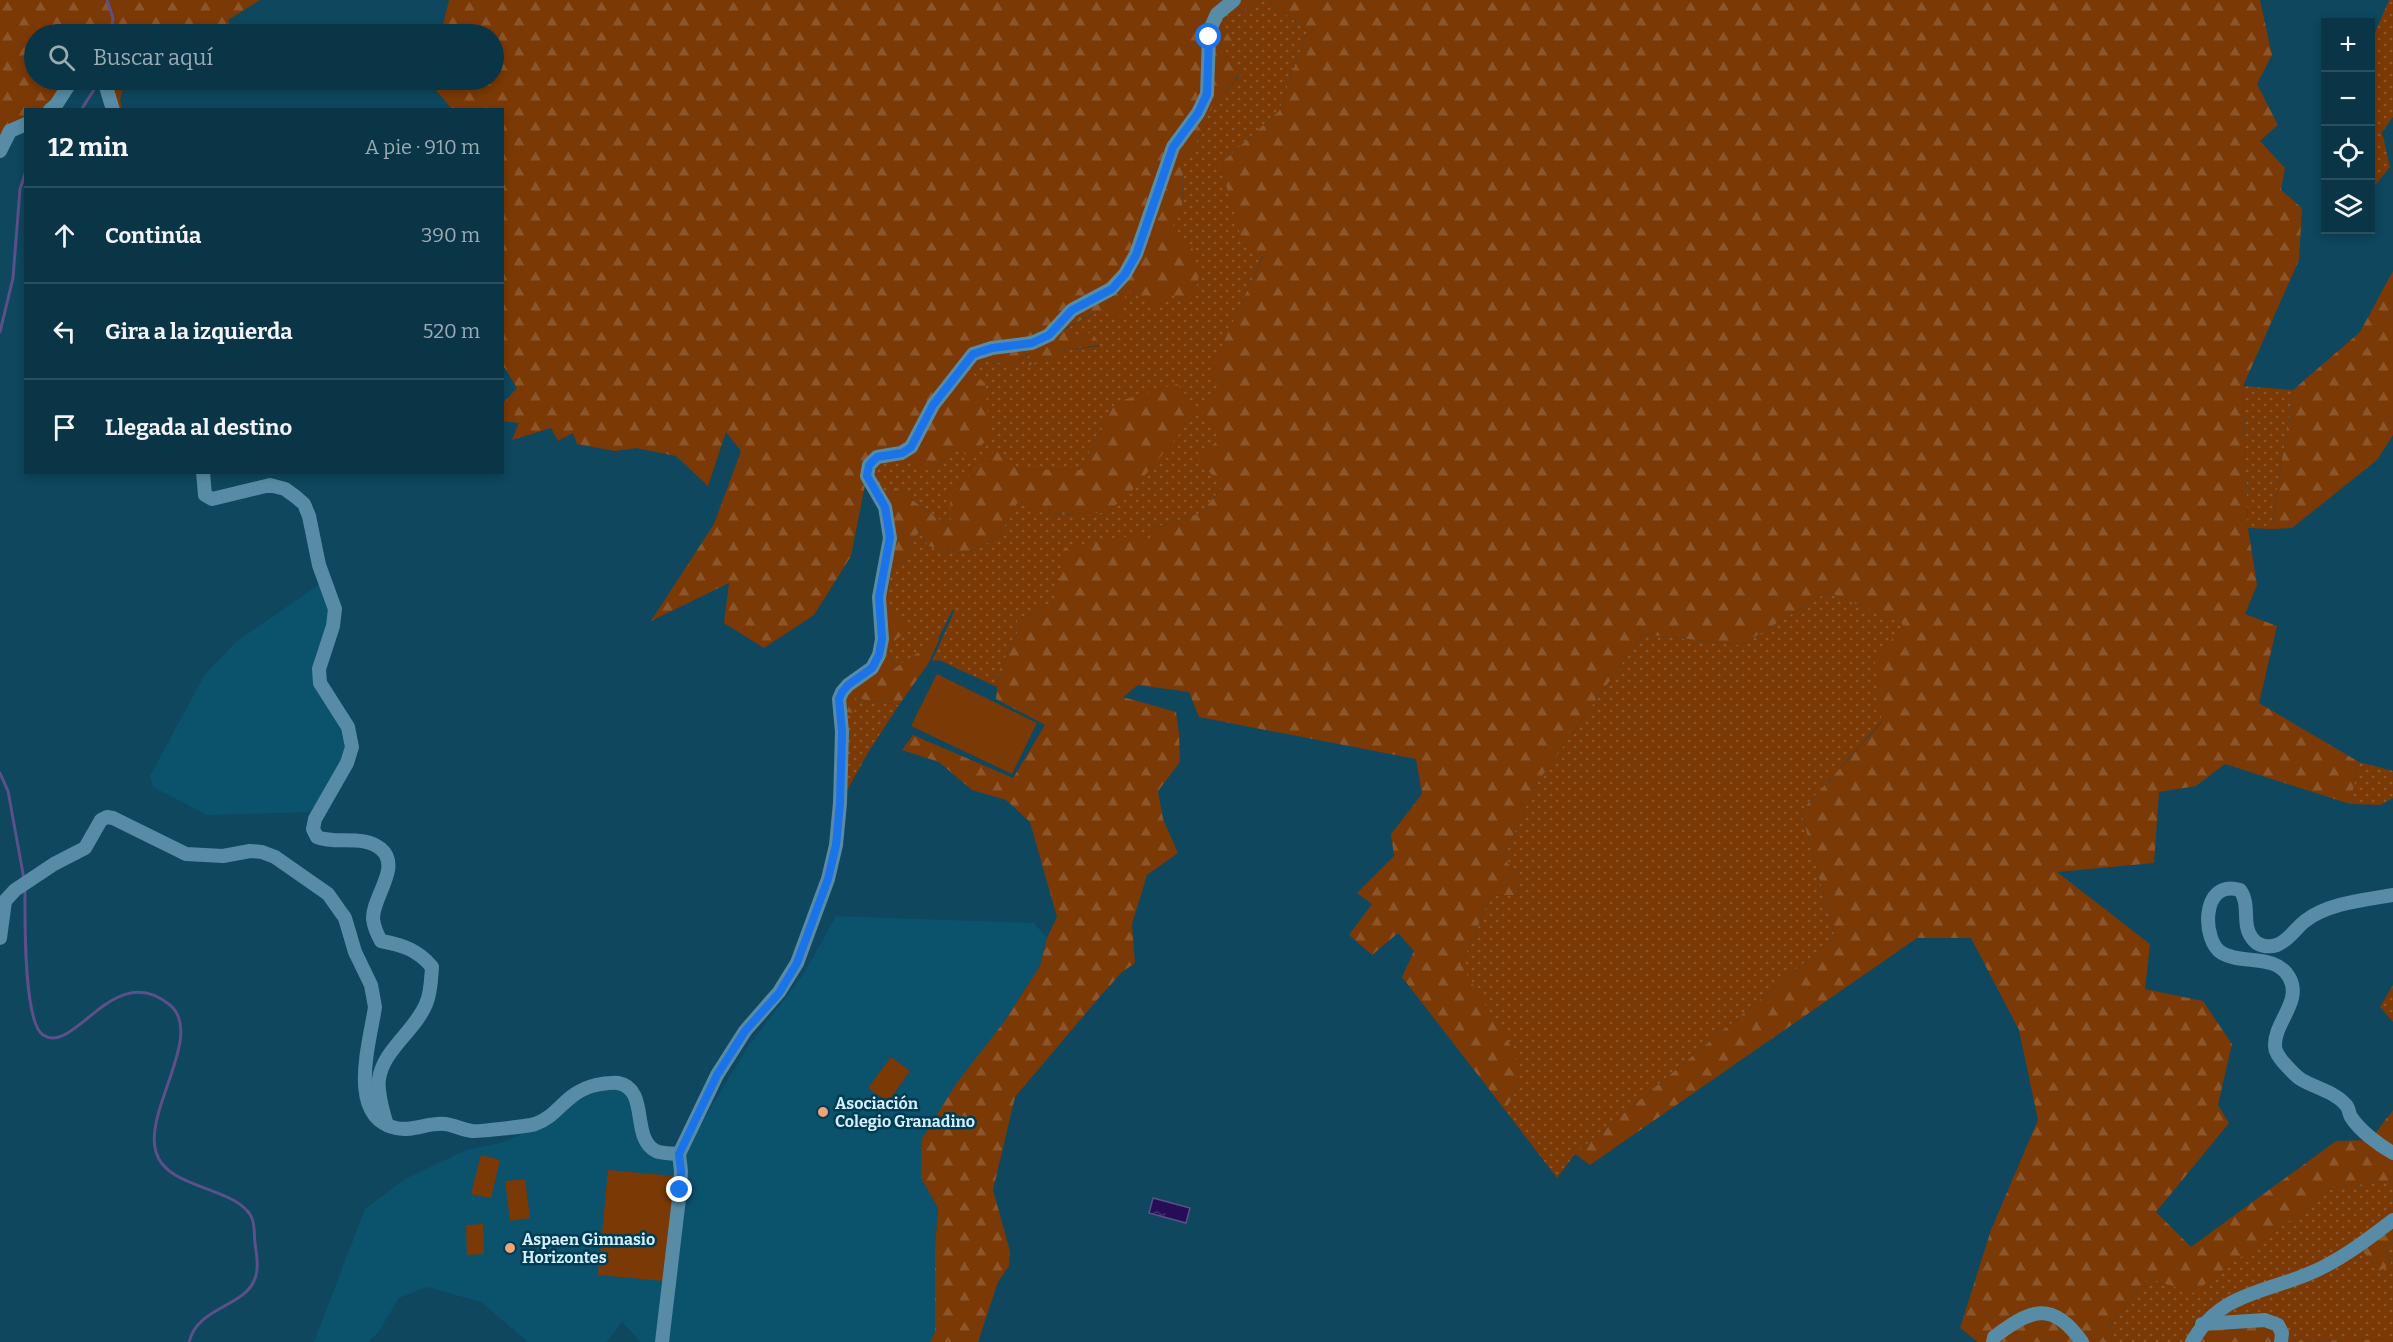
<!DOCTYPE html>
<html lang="es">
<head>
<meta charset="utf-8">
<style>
	:root { --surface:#0a3546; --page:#133d4d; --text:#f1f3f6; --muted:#99abb3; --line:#2a505f }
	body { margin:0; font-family:Bitter,serif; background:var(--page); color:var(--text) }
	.controls { position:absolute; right:18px; top:18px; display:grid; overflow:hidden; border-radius:0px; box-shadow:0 3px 9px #0003 }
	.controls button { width:54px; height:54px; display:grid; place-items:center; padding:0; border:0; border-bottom:2px solid var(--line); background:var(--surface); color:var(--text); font:30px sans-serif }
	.stop { position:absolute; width:18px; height:18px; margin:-14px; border:4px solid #1a73e8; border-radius:50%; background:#fff }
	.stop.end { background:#1a73e8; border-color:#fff; box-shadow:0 2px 6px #0008 }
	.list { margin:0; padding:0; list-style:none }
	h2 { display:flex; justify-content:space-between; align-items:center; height:78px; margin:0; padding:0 24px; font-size:26px }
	h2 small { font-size:20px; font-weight:400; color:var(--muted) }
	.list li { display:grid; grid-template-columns:39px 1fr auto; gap:18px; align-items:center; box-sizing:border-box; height:96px; padding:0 24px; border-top:2px solid var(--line) }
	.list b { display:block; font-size:22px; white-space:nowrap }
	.list em { font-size:20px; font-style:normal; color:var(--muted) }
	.icon { flex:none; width:33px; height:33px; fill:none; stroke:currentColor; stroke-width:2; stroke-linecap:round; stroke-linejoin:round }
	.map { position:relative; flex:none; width:2393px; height:1342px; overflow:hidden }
	.search { position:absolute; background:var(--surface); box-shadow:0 3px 9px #0003; left:24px; top:24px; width:480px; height:66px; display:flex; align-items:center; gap:15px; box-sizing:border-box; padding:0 21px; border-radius:33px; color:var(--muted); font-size:22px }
	.panel { position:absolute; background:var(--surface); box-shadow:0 3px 9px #0003; left:24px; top:108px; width:480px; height:366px; border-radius:0px }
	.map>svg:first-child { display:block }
</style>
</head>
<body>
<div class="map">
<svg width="2393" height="1342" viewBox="0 0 2393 1342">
	<defs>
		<pattern id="green-dots" width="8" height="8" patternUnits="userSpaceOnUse" patternTransform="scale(1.5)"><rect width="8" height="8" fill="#7b3905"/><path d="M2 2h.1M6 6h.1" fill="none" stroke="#8d562a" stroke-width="1.8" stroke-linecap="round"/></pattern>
		<pattern id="forest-firs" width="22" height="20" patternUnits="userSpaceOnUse" patternTransform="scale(1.5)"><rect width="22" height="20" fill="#7b3905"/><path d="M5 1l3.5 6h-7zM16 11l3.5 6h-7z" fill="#8d562a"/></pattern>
		<pattern id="water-ripples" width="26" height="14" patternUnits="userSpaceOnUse" patternTransform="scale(1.5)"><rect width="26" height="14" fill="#270d57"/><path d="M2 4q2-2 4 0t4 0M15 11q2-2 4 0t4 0" fill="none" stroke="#453170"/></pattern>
	</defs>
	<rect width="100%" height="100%" fill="#0e475e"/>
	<g fill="#0b526d">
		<polygon points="320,584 331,614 315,668 344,729 348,747 314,812 207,815 153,787 150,776 205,674 237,641"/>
		<polygon points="836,916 1034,923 1047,938 1040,966 1004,1022 921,1178 938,1208 935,1249 935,1332 932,1342 668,1342 687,1175 687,1147 749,1045 803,975"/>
		<polygon points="618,1089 629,1097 637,1132 673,1157 678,1179 656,1342 641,1342 622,1322 607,1342 528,1342 481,1302 427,1287 399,1298 378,1333 368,1342 314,1342 365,1209 405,1179 466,1150 504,1142 545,1123 572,1104 595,1092"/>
	</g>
	<g fill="url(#green-dots)">
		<polygon points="1258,0 1268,0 1307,31 1279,111 1220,164 1263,255 1211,372 1225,388 1220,438 1223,486 1201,513 1153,528 1150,541 1056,600 1017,620 1020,627 999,671 997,687 939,660 932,661 954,612 953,609 937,641 895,668 887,647 887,597 892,565 904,562 920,529 928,546 965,554 999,537 1017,502 1050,515 1103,513 1116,402 1080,470 1018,469 997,449 951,528 893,486 885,507 869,465 901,453 929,471 957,449 966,371 982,361 1012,364 1031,353 1028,366 1047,356 1062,361 1060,351 1100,346 1092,332 1077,338 1062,331 1099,311 1127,289 1168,233 1182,210 1183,161 1208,125 1203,118 1240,75 1224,53 1217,14 1223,9 1232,19"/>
		<polygon points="2389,0 2393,0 2393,117 2382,132 2390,167 2371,190 2371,42"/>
		<polygon points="2243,386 2293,390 2271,529 2248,528"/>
		<polygon points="1828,592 1904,624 1876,662 1882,721 1801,811 1835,937 1575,1154 1557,1178 1505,1110 1519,1085 1461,965 1491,896 1514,895 1522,878 1503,858 1537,783 1643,634 1741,645"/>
		<polygon points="855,698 899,705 869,751 840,803 840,711"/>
		<polygon points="2359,762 2393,771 2393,798 2380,805 2350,804"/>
		<polygon points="2393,985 2393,1022 2380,1007"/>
		<polygon points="2393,1180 2393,1215 2307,1271 2209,1311 2197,1320 2186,1342 2116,1342 2110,1325 2148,1278 2193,1292 2333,1188"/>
		<polygon points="2393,1242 2393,1339 2295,1341 2285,1337 2213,1318 2361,1249 2379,1270 2391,1264 2385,1247"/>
	</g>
	<g fill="url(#forest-firs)">
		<polygon points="0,0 260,0 228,20 234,34 34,34 34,80 72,80 50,109 26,110 25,124 0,151"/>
		<polygon points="449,0 1258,0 1232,19 1223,9 1217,14 1233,43 1224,53 1240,74 1204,118 1208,125 1183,161 1182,210 1169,233 1192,247 1199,274 1194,303 1167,293 1153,307 1127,289 1120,316 1099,311 1062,330 1077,338 1092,332 1100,345 1061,351 1062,362 1047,356 1028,366 1030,353 1012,364 982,361 967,370 985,383 990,438 968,456 957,449 929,471 904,459 901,453 869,465 851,556 814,615 764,648 724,623 729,583 651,621 714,524 741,451 726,432 708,486 676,456 636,448 615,451 577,444 573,433 558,441 551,428 512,440 519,423 502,421 503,403 517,388 503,365 502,110 452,109 430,83 431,80 494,80 494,34 441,34"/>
		<polygon points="1268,0 2260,0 2272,55 2257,84 2278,125 2260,141 2285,168 2281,190 2302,208 2299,260 2243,386 2248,528 2257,585 2245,614 2277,626 2259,703 2359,762 2350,804 2225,764 2196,786 2159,792 2154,863 2057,872 2150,944 2145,989 2203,1001 2232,1044 2218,1105 2229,1123 2156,1212 2191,1247 2336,1141 2369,1140 2393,1157 2393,1180 2333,1188 2193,1293 2148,1278 2110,1325 2116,1342 1978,1342 1960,1328 1991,1230 2038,1120 2019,1030 1971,938 1917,938 1590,1165 1575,1154 1835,937 1801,811 1882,722 1875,662 1903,624 1828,592 1741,645 1643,634 1537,783 1503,858 1522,878 1514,895 1491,896 1461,965 1515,1053 1519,1085 1505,1110 1402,977 1414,951 1398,933 1372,955 1349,935 1372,904 1357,893 1394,856 1391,834 1422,794 1416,759 1199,717 1189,692 1138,685 1123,697 1176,712 1179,733 1180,762 1158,791 1163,819 1178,853 1147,875 1132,924 1135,963 1122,972 1097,1000 1015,1097 993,1190 1010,1251 1009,1266 998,1282 978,1342 930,1342 935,1332 935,1249 938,1208 921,1178 922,1139 956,1084 1004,1022 1040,966 1047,938 1057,917 1030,822 1006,800 972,790 939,762 902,750 913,735 1013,778 1045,725 996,699 999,671 1020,627 1017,620 1056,600 1064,548 1136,535 1149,541 1153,528 1201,513 1223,486 1199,461 1219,438 1199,411 1124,500 1102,513 1050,515 1017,503 999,537 965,554 928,546 920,529 904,562 891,565 887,597 888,615 897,610 909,629 887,647 895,668 940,638 928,664 899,705 855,698 854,713 840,711 842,692 879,655 885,507 893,486 951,528 950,495 997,448 1018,469 1080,470 1116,402 1177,384 1199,411 1225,388 1210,372 1263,256 1242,241 1220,164 1279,111 1307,31"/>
		<polygon points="104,80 126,80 120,99 122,109 113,109"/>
		<polygon points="2393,271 2393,435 2377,460 2292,528 2271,529 2293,390 2360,332"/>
		<polygon points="2393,1110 2393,1148 2374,1135"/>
		<polygon points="2393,1224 2393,1242 2385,1247 2391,1265 2379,1271 2361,1249"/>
		<polygon points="2265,1323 2295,1341 2393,1339 2393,1342 2196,1342 2204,1328"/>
	</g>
	<g fill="#7b3905">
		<polygon points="937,674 1037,723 1012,774 911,726"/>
		<polygon points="891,1057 910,1071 888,1102 868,1088"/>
		<polygon points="481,1155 500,1160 491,1198 471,1194"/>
		<polygon points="608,1170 674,1176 664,1281 598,1275"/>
		<polygon points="525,1179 530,1218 510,1221 505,1181"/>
		<polygon points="483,1224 484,1254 467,1255 466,1225"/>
	</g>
	<polygon fill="url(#water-ripples)" stroke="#5b5088" stroke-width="1.5" points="1153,1198 1190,1208 1186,1223 1149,1213"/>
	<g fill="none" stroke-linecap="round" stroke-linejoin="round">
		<g stroke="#5b5088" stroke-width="3">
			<polyline points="107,0 113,18 111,34"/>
			<polyline points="81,110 99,82"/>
			<polyline points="0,332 13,278 20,189 26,171"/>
			<polyline points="0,773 8,791 24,879"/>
			<path d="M25,888C25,914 23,1022 43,1035C75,1056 114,958 170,1005C205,1035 143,1111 156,1152C166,1189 234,1186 251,1216C255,1222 254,1235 255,1243C256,1251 258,1261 257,1270C253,1308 199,1303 189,1342"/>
		</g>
		<g stroke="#588ca6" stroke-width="14">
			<polyline points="104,80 113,110"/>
			<polyline points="50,110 56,105 72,80"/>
			<polyline points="0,151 10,131 26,124"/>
			<path d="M203,472L205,495L212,499L270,485L285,489L296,497L304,504L309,516L319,565L335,609L333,626L319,669L320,683L348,727L352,747L347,763L315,819L313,829L317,837C336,845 363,834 381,849C402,867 372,897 373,919C374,927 377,934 381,941C403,945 418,950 432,967C431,980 431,993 426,1004C415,1031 383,1050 379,1079C377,1093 383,1112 387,1125"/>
			<path d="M2393,895C2365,900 2328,903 2305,921C2295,929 2289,940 2277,945C2268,948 2257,946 2252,938C2241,924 2251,905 2240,890C2200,878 2202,942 2222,953C2242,965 2275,953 2289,977C2303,1001 2274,1022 2275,1046C2275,1052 2279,1057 2283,1062C2289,1068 2295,1076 2302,1080C2316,1088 2335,1092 2346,1105C2349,1108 2349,1114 2351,1117C2360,1131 2379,1145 2393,1153"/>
			<path d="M0,938L5,901L15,890L54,864L85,848L101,820L107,817L113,818L186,854L223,856L250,851L262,852L275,857L328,894L345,918L355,952L371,985L375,1007C370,1042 346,1117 396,1128C412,1132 429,1122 445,1124C454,1125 463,1130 472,1131C477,1132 529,1126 535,1124C558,1117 565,1092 596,1085C603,1084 611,1082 618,1083C650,1089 630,1138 656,1151C662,1154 672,1153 679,1154L717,1075L745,1031L779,992L797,963L828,879L836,845L840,803L842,732L839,699L842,692L848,685L872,668L879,655L882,639L879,597L890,538L885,507L867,476L869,465L877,457L901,453L911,447L933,405L973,354L992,348L1032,343L1049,335L1072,310L1111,289L1125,274L1136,254L1173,147L1198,113L1207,94L1209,37L1212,25L1217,14L1234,0"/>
			<polyline points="2202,1324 2265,1320 2278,1325 2282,1333 2281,1342"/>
			<polyline points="662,1342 680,1190 681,1171 679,1154"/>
			<path d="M1993,1342L1994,1337C2030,1310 2052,1299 2082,1342"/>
			<path d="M2192,1342C2219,1294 2262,1293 2308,1274C2338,1262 2367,1240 2393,1220"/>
		</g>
	</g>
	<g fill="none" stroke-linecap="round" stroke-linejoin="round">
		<polyline stroke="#1a73e8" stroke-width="8" points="680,1190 681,1171 679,1154 717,1075 745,1031 779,993 797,963 828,879 836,845 840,803 842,732 839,699 842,692 848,685 872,668 879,655 882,639 879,597 890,537 885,507 867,476 869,465 877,457 902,453 911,447 933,405 973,354 992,348 1032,343 1049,335 1072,310 1112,289 1125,274 1136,255 1173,147 1198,113 1207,94 1209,37"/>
	</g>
	<g fill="#efa377" stroke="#003c52" stroke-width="2">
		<circle cx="823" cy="1112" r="6"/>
		<circle cx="510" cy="1248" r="6"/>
	</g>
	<g text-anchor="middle" stroke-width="5" stroke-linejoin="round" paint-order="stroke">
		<g font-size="16" font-weight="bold" fill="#d3eefc" stroke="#003c52" text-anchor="start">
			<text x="835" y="1109">Asociación<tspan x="835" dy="18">Colegio Granadino</tspan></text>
			<text x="522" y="1245">Aspaen Gimnasio<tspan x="522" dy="18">Horizontes</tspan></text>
		</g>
	</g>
</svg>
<div class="controls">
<button>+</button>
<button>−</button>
<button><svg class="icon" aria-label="locate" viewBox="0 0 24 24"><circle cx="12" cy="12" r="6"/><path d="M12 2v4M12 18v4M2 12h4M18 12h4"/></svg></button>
<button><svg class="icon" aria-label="layers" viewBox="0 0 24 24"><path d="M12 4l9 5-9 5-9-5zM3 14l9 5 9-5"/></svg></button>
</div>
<div class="stop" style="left:1209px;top:37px"></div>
<div class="stop end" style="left:680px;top:1190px"></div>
<div class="search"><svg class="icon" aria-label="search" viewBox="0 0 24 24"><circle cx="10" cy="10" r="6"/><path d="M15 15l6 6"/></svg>Buscar aquí</div>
<section class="panel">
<h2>12 min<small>A pie · 910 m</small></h2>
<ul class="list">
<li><svg class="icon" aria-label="ahead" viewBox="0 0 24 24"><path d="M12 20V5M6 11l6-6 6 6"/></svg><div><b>Continúa</b></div><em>390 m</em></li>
<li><svg class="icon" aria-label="left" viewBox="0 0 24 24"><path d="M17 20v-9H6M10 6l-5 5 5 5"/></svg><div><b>Gira a la izquierda</b></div><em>520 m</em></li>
<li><svg class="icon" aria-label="arrive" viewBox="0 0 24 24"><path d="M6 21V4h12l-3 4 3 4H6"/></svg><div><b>Llegada al destino</b></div></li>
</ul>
</section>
</div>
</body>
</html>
